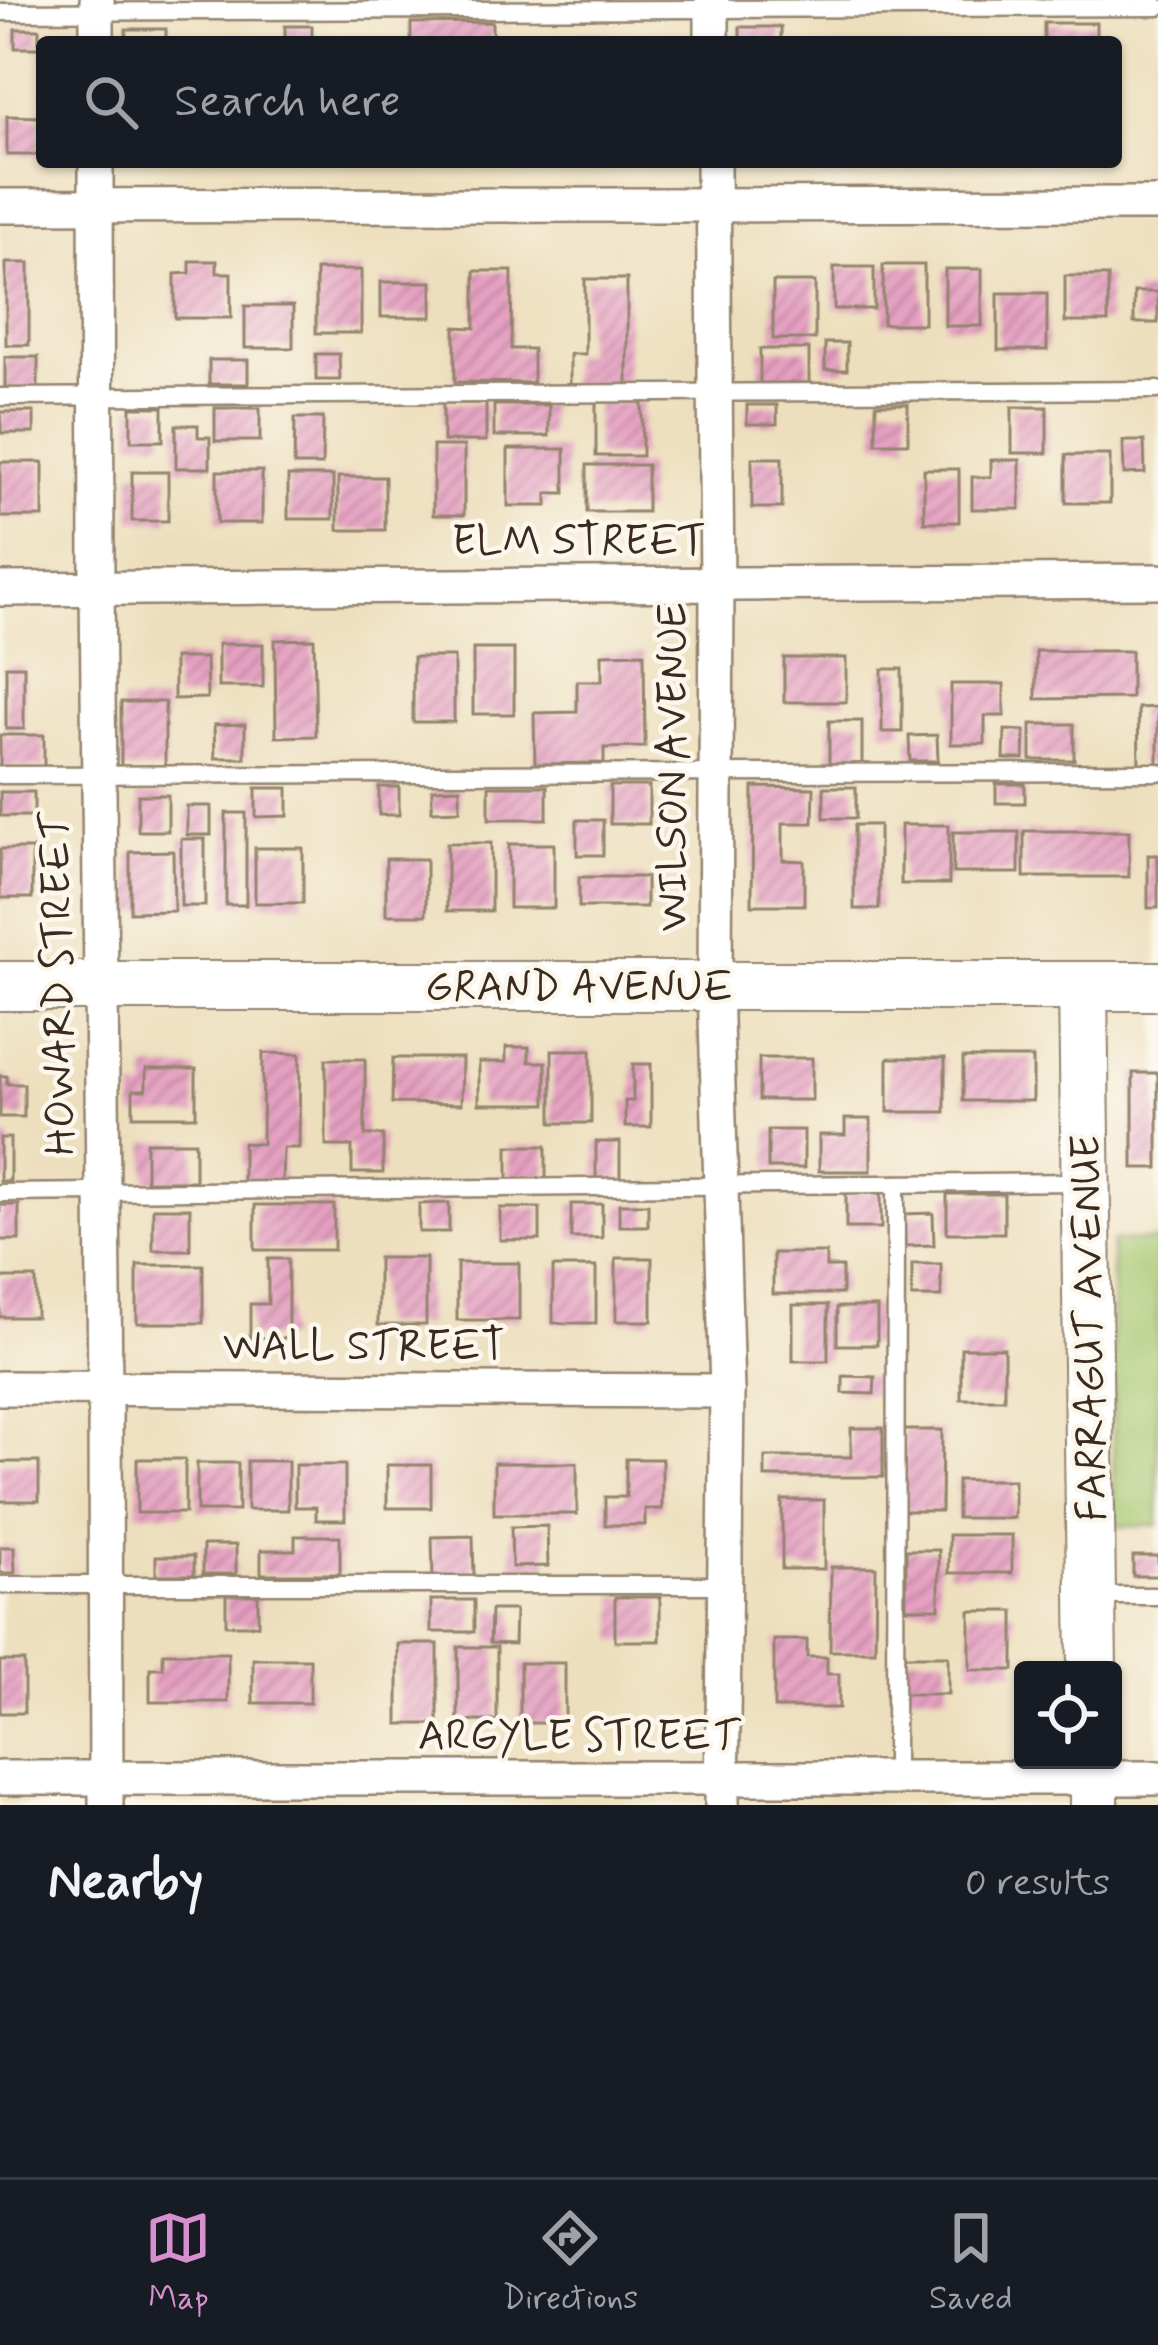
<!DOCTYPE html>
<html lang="en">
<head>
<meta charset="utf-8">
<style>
	:root { --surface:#171b24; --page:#20242c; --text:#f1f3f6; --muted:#9ea1a6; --line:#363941; --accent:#d690ce }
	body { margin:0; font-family:Mynerve,sans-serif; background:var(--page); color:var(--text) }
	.controls { position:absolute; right:36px; bottom:36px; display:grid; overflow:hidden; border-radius:12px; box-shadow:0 3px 9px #0004 }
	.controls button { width:108px; height:108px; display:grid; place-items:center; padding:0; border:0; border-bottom:3px solid var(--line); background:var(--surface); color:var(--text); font:60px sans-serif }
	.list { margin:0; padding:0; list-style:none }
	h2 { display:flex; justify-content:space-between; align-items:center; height:156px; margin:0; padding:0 48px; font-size:51px }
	h2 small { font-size:39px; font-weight:400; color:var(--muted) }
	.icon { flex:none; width:66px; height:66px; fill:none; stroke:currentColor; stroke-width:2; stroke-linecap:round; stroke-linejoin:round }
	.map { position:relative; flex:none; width:1158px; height:1805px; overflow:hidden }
	.search { position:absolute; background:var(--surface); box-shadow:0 3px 9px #0004; left:36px; right:36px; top:36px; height:132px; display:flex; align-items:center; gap:30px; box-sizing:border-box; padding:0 42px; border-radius:12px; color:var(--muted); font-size:45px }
	.sheet { height:372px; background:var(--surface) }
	nav { display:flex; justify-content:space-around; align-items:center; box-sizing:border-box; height:168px; border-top:3px solid var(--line); background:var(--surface); font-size:33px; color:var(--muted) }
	nav a { display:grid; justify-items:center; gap:6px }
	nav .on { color:var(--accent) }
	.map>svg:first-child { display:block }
</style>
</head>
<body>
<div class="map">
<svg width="1158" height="1805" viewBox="0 0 1158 1805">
	<defs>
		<pattern id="building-hatch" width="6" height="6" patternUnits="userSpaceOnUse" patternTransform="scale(3)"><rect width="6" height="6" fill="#e6a1c2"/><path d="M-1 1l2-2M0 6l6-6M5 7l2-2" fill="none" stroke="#bc839d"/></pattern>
	</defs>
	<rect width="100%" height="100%" fill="#fbf7ec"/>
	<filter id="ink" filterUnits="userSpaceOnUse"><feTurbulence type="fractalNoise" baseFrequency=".00833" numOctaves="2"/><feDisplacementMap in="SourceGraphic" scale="24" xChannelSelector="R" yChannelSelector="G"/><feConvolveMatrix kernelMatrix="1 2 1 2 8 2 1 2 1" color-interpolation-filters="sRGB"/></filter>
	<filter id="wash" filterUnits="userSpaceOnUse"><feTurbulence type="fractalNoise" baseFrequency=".004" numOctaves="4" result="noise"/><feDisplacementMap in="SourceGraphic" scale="48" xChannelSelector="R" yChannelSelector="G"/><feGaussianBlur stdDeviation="2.7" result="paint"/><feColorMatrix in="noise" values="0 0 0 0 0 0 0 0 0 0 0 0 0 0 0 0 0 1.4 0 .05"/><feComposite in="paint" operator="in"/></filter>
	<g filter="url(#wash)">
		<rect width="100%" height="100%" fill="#eddfbd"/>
		<polygon fill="#a6c770" stroke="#707847" stroke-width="3" points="1112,1241 1158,1241 1158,1526 1114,1526"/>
		<g id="blocks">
			<g fill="url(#building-hatch)">
				<polygon points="492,22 492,42 411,42 411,23"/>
				<rect x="1044" y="23" width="52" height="19"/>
				<rect x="285" y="26" width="27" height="16"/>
				<rect x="740" y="27" width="41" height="15"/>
				<rect x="15" y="29" width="24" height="19"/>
				<rect x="126" y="29" width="40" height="13"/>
				<rect x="577" y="33" width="29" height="9"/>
				<polygon points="7,116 39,117 39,155 7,155"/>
				<polygon points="190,261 217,261 217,273 231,273 231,318 175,318 175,274 190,273"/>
				<rect x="6" y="263" width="23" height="82"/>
				<rect x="883" y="265" width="41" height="59"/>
				<rect x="834" y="267" width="40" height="42"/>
				<rect x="945" y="269" width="37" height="57"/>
				<rect x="316" y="270" width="45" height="63"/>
				<polygon points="475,271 512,271 511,349 533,349 533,383 455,382 455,327 475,328"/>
				<rect x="1065" y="276" width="43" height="46"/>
				<polygon points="585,279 627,279 627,386 570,386 570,354 585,354"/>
				<rect x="381" y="282" width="51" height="35"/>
				<rect x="773" y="282" width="42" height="57"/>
				<rect x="1134" y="292" width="24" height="31"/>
				<rect x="998" y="293" width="49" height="57"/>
				<rect x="245" y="306" width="48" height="42"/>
				<rect x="825" y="343" width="22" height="27"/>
				<rect x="760" y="349" width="49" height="34"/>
				<polygon points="316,354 339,354 340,380 316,380"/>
				<rect x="5" y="357" width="33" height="33"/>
				<rect x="209" y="360" width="39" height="24"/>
				<rect x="596" y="402" width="46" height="54"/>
				<rect x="443" y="403" width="43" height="38"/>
				<rect x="876" y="404" width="32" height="39"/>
				<rect x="494" y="405" width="55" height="31"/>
				<rect x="747" y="405" width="30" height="19"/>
				<rect x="131" y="407" width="32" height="34"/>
				<rect x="1012" y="407" width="35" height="46"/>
				<rect x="215" y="408" width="45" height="33"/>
				<rect x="1" y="412" width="33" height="21"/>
				<polygon points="295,418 323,418 322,465 294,465"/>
				<polygon points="176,425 198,425 198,437 210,437 210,468 176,468"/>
				<polygon points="1123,441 1144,441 1145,473 1124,474"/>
				<rect x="433" y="446" width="31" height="69"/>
				<polygon points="508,449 565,449 565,493 547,493 547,506 508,506"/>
				<rect x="1066" y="455" width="44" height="48"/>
				<rect x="752" y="458" width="30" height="50"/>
				<polygon points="991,460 1020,460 1020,509 972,509 972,477 991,477"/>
				<rect x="0" y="462" width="43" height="55"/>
				<rect x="587" y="465" width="60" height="47"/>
				<rect x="924" y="469" width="35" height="53"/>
				<rect x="217" y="471" width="45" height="52"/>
				<rect x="132" y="472" width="36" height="49"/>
				<rect x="288" y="476" width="45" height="43"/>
				<rect x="338" y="477" width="47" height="53"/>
				<polygon points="314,639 316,736 276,737 275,640"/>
				<rect x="218" y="644" width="45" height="43"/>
				<rect x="473" y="649" width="41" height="65"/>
				<polygon points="1036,651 1131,651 1131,698 1036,699"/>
				<polygon points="644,653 645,747 604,748 604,763 535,764 534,713 577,712 577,681 602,681 602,654"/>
				<rect x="413" y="657" width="41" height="65"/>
				<polygon points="174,658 206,658 207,698 174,699"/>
				<rect x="784" y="658" width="62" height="44"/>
				<rect x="6" y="666" width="18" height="63"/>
				<rect x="882" y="669" width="20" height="63"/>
				<polygon points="951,684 1004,684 1004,716 985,716 985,744 951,744"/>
				<rect x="121" y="702" width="44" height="68"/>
				<polygon points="1158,707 1158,764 1139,764 1138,708"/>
				<rect x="829" y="721" width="33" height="43"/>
				<polygon points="245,724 245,758 215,758 214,725"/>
				<rect x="1031" y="724" width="43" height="36"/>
				<polygon points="1005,730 1025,731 1024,759 1004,759"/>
				<rect x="0" y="735" width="44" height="33"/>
				<polygon points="937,735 938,761 910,761 909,736"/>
				<rect x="996" y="784" width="29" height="19"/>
				<rect x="489" y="786" width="58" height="33"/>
				<rect x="610" y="786" width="39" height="38"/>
				<rect x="379" y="787" width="20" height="28"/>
				<polygon points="753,787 814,788 813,823 783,823 783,860 804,861 804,905 752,905"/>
				<rect x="824" y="787" width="32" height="31"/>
				<polygon points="256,788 288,788 288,816 256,817"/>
				<polygon points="460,788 460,810 432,811 432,789"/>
				<rect x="0" y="792" width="34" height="24"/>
				<rect x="138" y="795" width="30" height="36"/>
				<rect x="187" y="806" width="24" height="29"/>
				<rect x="226" y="813" width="20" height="92"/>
				<rect x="577" y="820" width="26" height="35"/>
				<rect x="854" y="825" width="25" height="84"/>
				<rect x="901" y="825" width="48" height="59"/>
				<rect x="1024" y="831" width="105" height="46"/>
				<rect x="953" y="832" width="66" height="41"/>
				<rect x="181" y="839" width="24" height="67"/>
				<rect x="447" y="843" width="44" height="68"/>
				<rect x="509" y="844" width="45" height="64"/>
				<rect x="255" y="848" width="48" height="55"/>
				<rect x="0" y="849" width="32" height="49"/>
				<polygon points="173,851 174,911 130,912 130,852"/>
				<rect x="1148" y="855" width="10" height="53"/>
				<rect x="386" y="859" width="40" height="56"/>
				<rect x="579" y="877" width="67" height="30"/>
				<polygon points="506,1047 529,1047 529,1062 546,1062 546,1104 479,1104 479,1062 506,1062"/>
				<rect x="552" y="1050" width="39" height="73"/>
				<polygon points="263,1053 300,1054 299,1148 283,1148 282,1182 243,1181 243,1143 262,1144"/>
				<polygon points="393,1058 462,1058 461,1104 392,1103"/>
				<rect x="759" y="1058" width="53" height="42"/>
				<rect x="888" y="1058" width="57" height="54"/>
				<rect x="963" y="1058" width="70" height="43"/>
				<polygon points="326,1059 365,1059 365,1135 383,1135 383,1173 352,1173 352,1146 326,1146"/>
				<polygon points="633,1064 651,1064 651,1127 625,1127 625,1101 633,1101"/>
				<polygon points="146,1069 196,1069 196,1116 133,1116 133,1090 146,1090"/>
				<rect x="1133" y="1073" width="25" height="95"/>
				<polygon points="0,1076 7,1076 7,1084 24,1084 24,1117 0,1117"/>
				<polygon points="845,1119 871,1119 871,1171 819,1171 819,1135 845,1135"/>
				<rect x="768" y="1130" width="36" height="38"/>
				<rect x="0" y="1138" width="10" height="43"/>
				<rect x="146" y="1142" width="49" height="39"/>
				<polygon points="596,1142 620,1142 620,1182 596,1181"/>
				<rect x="508" y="1146" width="38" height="38"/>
				<rect x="846" y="1192" width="35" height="36"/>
				<rect x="947" y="1194" width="57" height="39"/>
				<polygon points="449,1203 449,1232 419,1232 419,1204"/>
				<rect x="571" y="1204" width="31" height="34"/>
				<rect x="619" y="1204" width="29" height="22"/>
				<rect x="0" y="1205" width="19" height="35"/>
				<rect x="255" y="1205" width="79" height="45"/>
				<rect x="153" y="1208" width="37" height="42"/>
				<rect x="500" y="1208" width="40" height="32"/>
				<polygon points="933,1213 934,1245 905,1246 904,1214"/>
				<polygon points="773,1253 826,1253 826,1267 842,1267 842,1294 773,1294"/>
				<rect x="378" y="1258" width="48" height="67"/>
				<rect x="616" y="1258" width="36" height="63"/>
				<polygon points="268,1259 288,1259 288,1338 250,1338 250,1304 268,1304"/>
				<rect x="457" y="1263" width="62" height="57"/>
				<rect x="912" y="1264" width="29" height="33"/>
				<rect x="137" y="1265" width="66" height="58"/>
				<rect x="553" y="1267" width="43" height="56"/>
				<rect x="0" y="1278" width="36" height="39"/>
				<rect x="793" y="1305" width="35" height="56"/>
				<rect x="837" y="1307" width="40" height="38"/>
				<rect x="961" y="1348" width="43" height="51"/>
				<polygon points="843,1376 875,1377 874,1394 843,1393"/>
				<polygon points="851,1428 883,1428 883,1477 765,1477 765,1457 851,1457"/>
				<polygon points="904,1430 942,1430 941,1511 903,1511"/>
				<rect x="137" y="1459" width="48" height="54"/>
				<polygon points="626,1459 662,1459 662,1509 645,1509 645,1525 605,1525 605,1497 626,1497"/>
				<rect x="247" y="1461" width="41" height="49"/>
				<rect x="0" y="1462" width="39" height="39"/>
				<rect x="197" y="1463" width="41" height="48"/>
				<rect x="494" y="1463" width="83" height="51"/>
				<polygon points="295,1465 345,1465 345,1520 316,1520 316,1507 295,1507"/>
				<rect x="387" y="1465" width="44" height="43"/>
				<rect x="957" y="1480" width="57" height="38"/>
				<rect x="782" y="1500" width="42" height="69"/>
				<polygon points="547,1526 548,1566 512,1567 511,1527"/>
				<rect x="949" y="1535" width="63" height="38"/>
				<polygon points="295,1536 340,1536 340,1574 261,1574 261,1550 295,1550"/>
				<polygon points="473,1536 474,1578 433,1579 432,1537"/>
				<rect x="203" y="1545" width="33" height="29"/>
				<polygon points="0,1547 14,1547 15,1573 0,1573"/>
				<rect x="906" y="1550" width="33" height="58"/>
				<rect x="156" y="1556" width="38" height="19"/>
				<rect x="1133" y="1556" width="25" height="20"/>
				<polygon points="831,1567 876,1567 875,1651 830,1651"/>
				<rect x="226" y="1595" width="32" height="30"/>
				<rect x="615" y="1597" width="45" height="44"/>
				<rect x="431" y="1600" width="43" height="32"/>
				<polygon points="491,1610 515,1610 514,1644 490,1643"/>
				<rect x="970" y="1611" width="44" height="59"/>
				<polygon points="774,1640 807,1640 807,1657 827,1657 827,1674 839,1674 839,1708 774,1708"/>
				<rect x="398" y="1644" width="40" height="80"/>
				<rect x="458" y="1647" width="39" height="74"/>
				<polygon points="163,1653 228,1653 228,1702 150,1702 150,1668 163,1668"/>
				<rect x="903" y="1656" width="45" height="38"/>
				<rect x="253" y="1659" width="57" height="44"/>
				<rect x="0" y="1661" width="24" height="52"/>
				<rect x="520" y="1663" width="45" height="60"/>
			</g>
		</g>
	</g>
	<g filter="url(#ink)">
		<use href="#blocks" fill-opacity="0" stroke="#94846e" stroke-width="3"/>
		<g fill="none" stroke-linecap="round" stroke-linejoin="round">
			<g stroke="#94846e" stroke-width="21">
				<g id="lane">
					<polyline points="0,12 1158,7"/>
					<polyline points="0,397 1158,390"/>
					<polyline points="0,775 1158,772"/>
					<polyline points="0,1193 1079,1182"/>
					<polyline points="0,1585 724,1585"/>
					<polyline points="1092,1596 1158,1596"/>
					<polyline points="895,1779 896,1184"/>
				</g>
			</g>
			<g stroke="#94846e" stroke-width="38">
				<g id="street">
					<polyline points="712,0 712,42"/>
					<polyline points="97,42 97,0"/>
					<polyline points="96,162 97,588 105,1388 106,1805"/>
					<polyline points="713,162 717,583 715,985 727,1391 722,1805"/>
					<polyline points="0,206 1158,204"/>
					<polyline points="0,589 1158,581"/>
					<polyline points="0,1388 727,1391"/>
					<polyline points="0,1778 1158,1778"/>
				</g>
			</g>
			<g stroke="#94846e" stroke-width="52">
				<g id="secondary">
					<polyline points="0,986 1158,986"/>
					<polyline points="1083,986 1092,1670"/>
					<polyline points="1094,1760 1094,1805"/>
				</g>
			</g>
			<use href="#lane" stroke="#fff" stroke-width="16"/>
			<use href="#street" stroke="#fff" stroke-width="33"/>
			<use href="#secondary" stroke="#fff" stroke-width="48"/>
		</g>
	</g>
	<g text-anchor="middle" stroke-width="9" stroke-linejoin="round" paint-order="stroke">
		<g font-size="42" fill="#3b2a1e" stroke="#fbf7ec">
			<text x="579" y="554">ELM STREET</text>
			<text transform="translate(671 767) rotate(-90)" y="15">WILSON AVENUE</text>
			<text transform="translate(56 984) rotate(-91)" y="15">HOWARD STREET</text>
			<text x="579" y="1000">GRAND AVENUE</text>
			<text transform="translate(1087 1328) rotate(-91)" y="15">FARRAGUT AVENUE</text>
			<text x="364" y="1359">WALL STREET</text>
			<text x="579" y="1749">ARGYLE STREET</text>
		</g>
	</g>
</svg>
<div class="controls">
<button><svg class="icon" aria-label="locate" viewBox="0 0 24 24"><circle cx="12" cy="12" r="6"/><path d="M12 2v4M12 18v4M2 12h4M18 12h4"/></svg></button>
</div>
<div class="search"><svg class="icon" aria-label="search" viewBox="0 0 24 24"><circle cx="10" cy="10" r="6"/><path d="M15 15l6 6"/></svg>Search here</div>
</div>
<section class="sheet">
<h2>Nearby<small>0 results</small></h2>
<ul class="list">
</ul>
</section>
<nav>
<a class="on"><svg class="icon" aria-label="map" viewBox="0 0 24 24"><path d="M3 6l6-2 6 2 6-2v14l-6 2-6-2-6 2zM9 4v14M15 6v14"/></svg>Map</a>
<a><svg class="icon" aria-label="directions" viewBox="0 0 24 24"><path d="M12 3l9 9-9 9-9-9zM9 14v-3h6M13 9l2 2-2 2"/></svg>Directions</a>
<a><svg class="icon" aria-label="saved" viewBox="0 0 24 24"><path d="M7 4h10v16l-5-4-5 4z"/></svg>Saved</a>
</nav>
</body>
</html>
